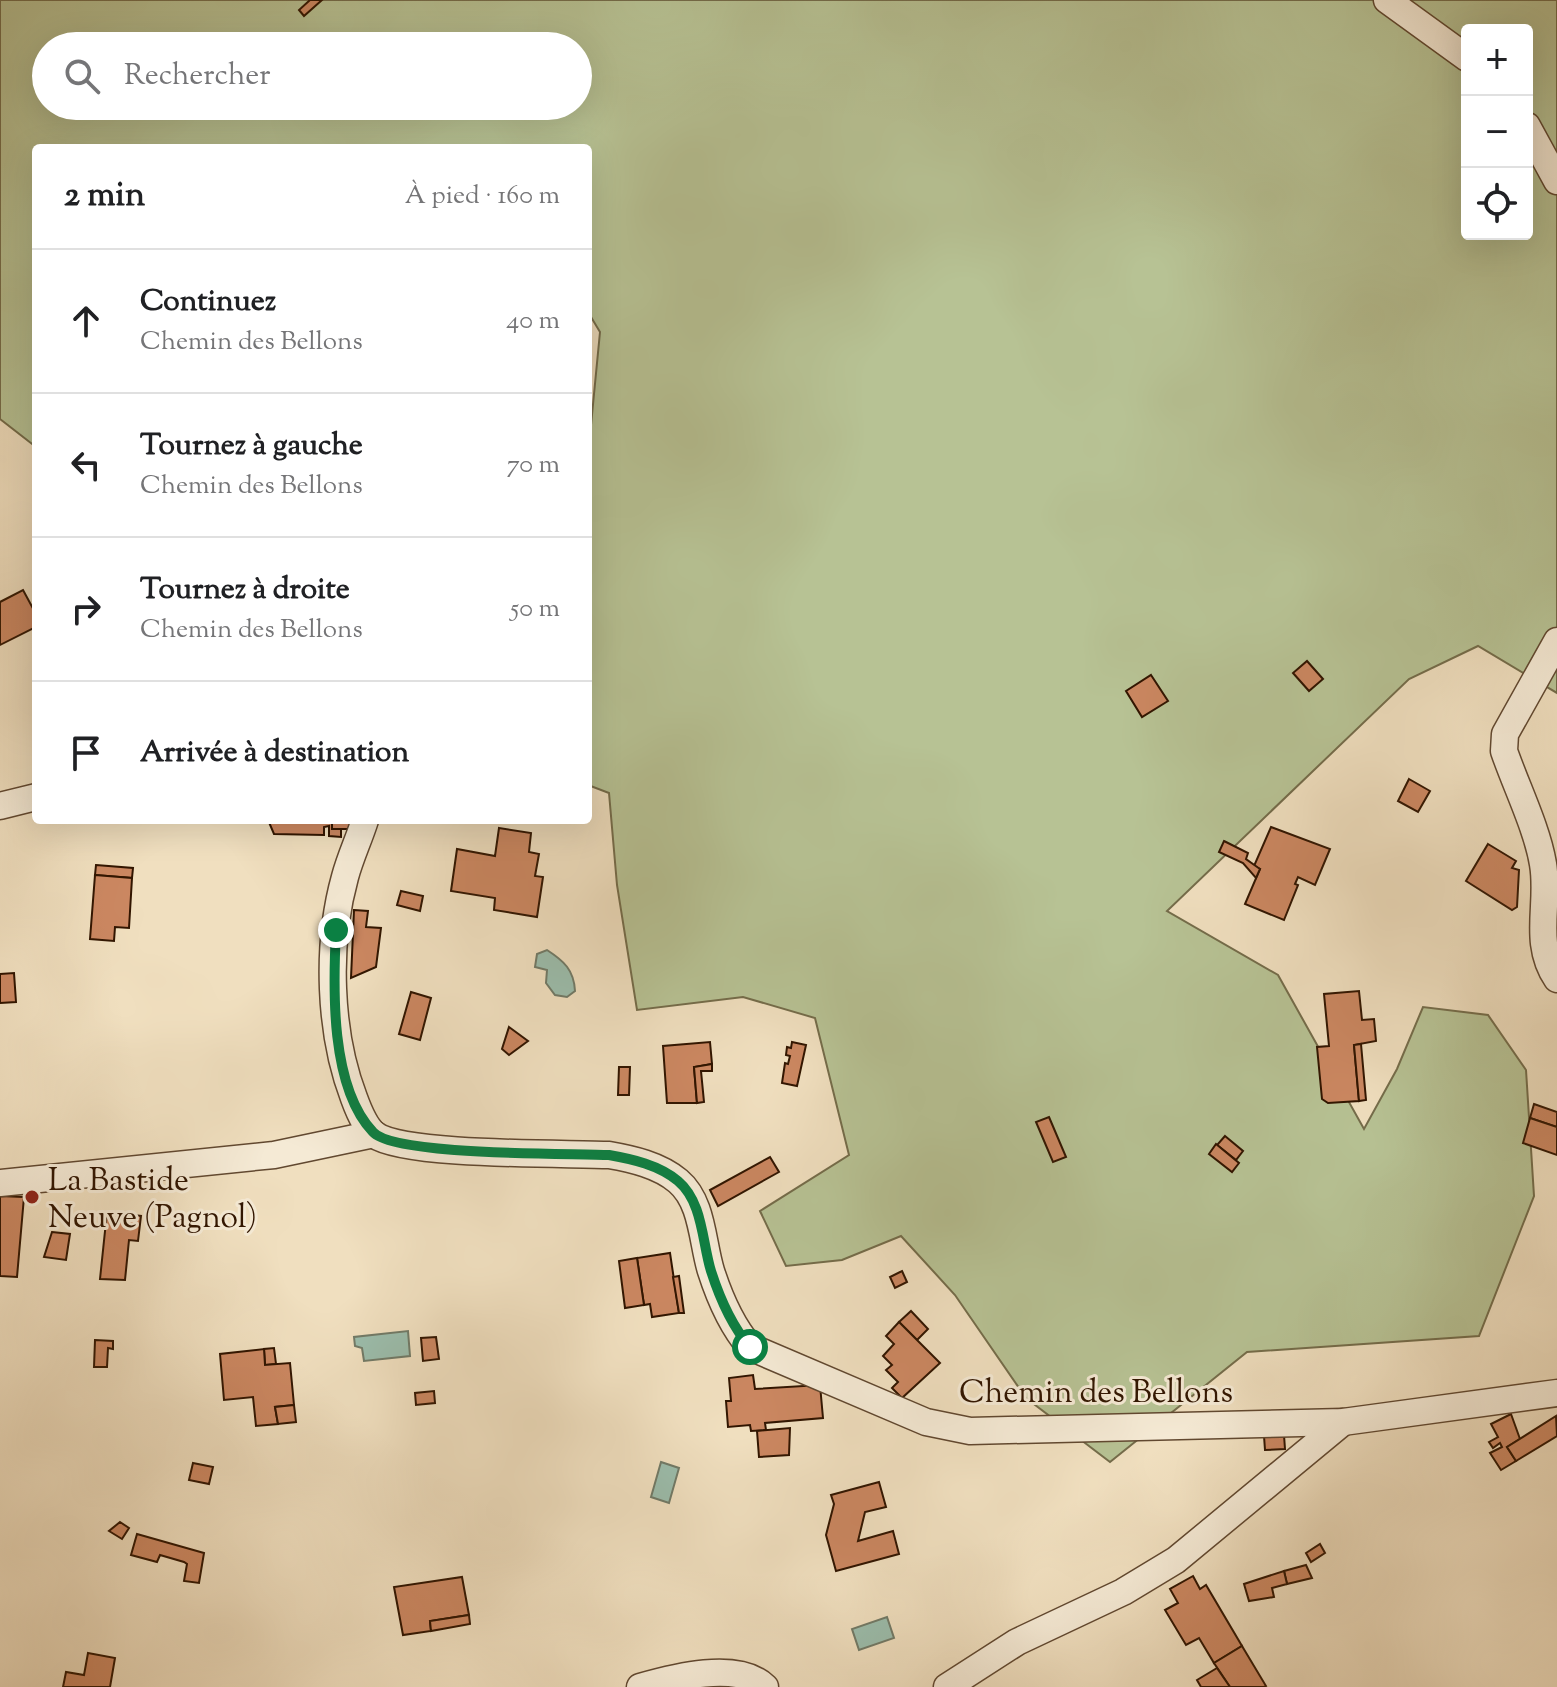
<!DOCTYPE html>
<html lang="fr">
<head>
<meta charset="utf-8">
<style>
	:root { --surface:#fff; --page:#f6f6f6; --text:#202124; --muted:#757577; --line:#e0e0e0 }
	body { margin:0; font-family:"Sorts Mill Goudy",serif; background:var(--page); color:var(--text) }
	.controls { position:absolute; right:24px; top:24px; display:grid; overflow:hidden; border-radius:8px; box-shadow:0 8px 32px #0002 }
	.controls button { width:72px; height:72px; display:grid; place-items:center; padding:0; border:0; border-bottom:2px solid var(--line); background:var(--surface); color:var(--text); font:40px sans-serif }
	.stop { position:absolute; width:24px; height:24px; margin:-18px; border:6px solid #0b8043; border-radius:50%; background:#fff }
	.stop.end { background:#0b8043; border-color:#fff; box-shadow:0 2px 8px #0008 }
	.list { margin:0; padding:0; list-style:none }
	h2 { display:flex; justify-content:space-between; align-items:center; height:104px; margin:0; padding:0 32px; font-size:34px }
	h2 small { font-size:26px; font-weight:400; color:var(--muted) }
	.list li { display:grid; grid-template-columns:52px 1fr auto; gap:24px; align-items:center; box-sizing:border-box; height:144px; padding:0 32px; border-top:2px solid var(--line) }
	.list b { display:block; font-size:30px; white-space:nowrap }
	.list p { margin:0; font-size:26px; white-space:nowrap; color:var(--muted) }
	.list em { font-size:26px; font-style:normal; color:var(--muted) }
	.icon { flex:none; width:44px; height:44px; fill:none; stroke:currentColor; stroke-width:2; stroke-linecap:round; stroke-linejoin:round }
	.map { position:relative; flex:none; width:1557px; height:1687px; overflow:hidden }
	.search { position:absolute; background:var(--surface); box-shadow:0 8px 32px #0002; left:32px; top:32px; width:560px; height:88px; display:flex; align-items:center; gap:20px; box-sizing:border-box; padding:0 28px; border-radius:44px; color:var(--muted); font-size:30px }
	.panel { position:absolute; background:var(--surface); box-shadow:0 8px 32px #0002; left:32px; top:144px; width:560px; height:680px; border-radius:8px }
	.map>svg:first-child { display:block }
</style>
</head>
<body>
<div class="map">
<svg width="1557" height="1687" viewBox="0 0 1557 1687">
	<rect width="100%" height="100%" fill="#f0dfbf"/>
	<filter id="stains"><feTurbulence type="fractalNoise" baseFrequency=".0025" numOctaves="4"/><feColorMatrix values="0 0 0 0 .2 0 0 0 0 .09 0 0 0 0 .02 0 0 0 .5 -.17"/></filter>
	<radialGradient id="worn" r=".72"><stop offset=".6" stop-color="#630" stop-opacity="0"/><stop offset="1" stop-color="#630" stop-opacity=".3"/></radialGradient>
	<path fill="#b7c294" stroke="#746c4a" stroke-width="2" fill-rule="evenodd" d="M0,0H1557V693L1478,646L1409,679L1167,911L1278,975L1364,1129L1397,1069L1423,1007L1488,1015L1526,1070L1534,1196L1479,1336L1247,1352L1110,1462L1026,1398L955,1295L901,1236L842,1260L786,1266L760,1211L849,1155L815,1018L743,997L637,1010L617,885L609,793L588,785V456L600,332L588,312V148H36V447L0,419ZM1467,30H1527V234H1467ZM46,46H578V106H46Z"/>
	<g fill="#9bbdac" stroke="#717a67" stroke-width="2">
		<path d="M547,950C564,961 574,970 575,991L567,997L555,995L546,983L547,970L535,967L537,954Z"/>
		<polygon points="408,1331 410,1356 364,1361 362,1348 355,1346 354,1337"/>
		<polygon points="661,1462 679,1468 669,1503 651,1497"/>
		<polygon points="887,1617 894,1638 859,1650 852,1629"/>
	</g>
	<g fill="#cb8761" stroke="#311500" stroke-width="2">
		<polygon points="310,0 322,0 304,16 299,10"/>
		<polygon points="23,590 36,614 36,627 0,645 0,602"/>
		<polygon points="1307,661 1323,679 1309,691 1293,673"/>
		<polygon points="1151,675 1168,701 1142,717 1126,691"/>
		<polygon points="1409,779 1430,791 1418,812 1398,801"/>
		<polygon points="332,820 332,829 341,829 341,837 329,836 329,826 324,827 324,835 274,834 268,820"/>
		<rect x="332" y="820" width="25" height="9"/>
		<polygon points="1271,827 1330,849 1315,885 1298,877 1295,884 1298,885 1284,920 1245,904 1260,869 1254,866"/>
		<polygon points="499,828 531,833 529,852 539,854 535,876 543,877 537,917 494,910 495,898 451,891 457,849 495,856"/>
		<polygon points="1224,841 1248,853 1246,859 1260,869 1256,878 1243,863 1219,852"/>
		<polygon points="1488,844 1516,861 1512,868 1519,870 1517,907 1512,910 1466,881"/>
		<polygon points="96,865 133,868 132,878 95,875"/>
		<polygon points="95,875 132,878 129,928 115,927 114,941 90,939"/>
		<polygon points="401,891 423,896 420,911 397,905"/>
		<polygon points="354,910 368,911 366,927 381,928 376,967 351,978"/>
		<polygon points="14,973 16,1002 0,1003 0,974"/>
		<polygon points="1359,991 1362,1020 1374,1019 1376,1041 1354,1045 1359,1101 1328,1103 1322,1099 1317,1047 1329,1046 1324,994"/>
		<polygon points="411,992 431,998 420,1040 399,1034"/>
		<polygon points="509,1027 528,1041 509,1055 502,1049"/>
		<polygon points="710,1042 712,1064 694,1067 697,1103 667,1103 663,1046"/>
		<polygon points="792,1042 806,1045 797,1086 782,1083 785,1063 788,1064 790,1056 786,1055 787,1047 791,1048"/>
		<polygon points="1361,1044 1366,1100 1359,1101 1354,1045"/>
		<polygon points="712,1064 712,1071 701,1071 704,1102 697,1103 694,1067"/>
		<polygon points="619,1067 630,1067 629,1095 618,1095"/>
		<polygon points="1534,1104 1557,1112 1557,1127 1530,1118"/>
		<polygon points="1049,1117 1066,1157 1053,1162 1036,1122"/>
		<polygon points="1530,1118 1557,1127 1557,1155 1523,1143"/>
		<polygon points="1225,1136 1243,1151 1236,1160 1217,1145"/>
		<polygon points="1216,1144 1239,1163 1232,1172 1209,1154"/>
		<polygon points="770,1157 779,1172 718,1206 710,1190"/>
		<polygon points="0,1196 24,1197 17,1277 0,1276"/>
		<polygon points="107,1212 141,1216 138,1241 129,1240 125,1280 100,1279"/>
		<polygon points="52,1232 70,1234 66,1260 44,1257"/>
		<polygon points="670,1253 679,1313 652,1317 650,1304 644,1305 637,1258"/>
		<polygon points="637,1258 644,1305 625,1308 619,1261"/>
		<polygon points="902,1271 907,1282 895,1288 890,1277"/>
		<polygon points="679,1276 684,1313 679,1313 673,1277"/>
		<polygon points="911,1311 928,1329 917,1340 899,1322"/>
		<polygon points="899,1322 940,1363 902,1398 892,1388 898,1382 886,1370 892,1365 883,1356 894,1344 886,1336"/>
		<polygon points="436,1337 439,1359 423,1361 421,1338"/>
		<polygon points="95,1340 113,1341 113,1349 108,1348 107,1367 94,1367"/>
		<polygon points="274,1348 276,1364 265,1365 264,1349"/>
		<polygon points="264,1349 265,1365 290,1363 294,1405 275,1407 278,1424 256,1426 253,1397 224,1400 220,1354"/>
		<polygon points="753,1375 755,1389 820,1385 823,1418 765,1423 766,1430 751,1431 750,1425 728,1427 726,1401 731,1401 729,1378"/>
		<polygon points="434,1391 435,1403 416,1405 415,1393"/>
		<polygon points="294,1405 296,1422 278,1424 275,1407"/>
		<polygon points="1511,1414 1520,1439 1507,1447 1516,1461 1501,1470 1490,1453 1502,1447 1500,1443 1493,1448 1489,1442 1498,1437 1491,1424"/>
		<polygon points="1556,1416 1557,1436 1516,1461 1507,1447"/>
		<polygon points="790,1428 789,1455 759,1457 757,1431"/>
		<polygon points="1284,1435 1285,1449 1265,1450 1264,1436"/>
		<polygon points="193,1463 213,1467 209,1484 189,1480"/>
		<polygon points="879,1482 886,1507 865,1512 858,1541 893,1531 899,1554 836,1571 826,1535 834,1504 831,1495"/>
		<polygon points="120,1522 129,1528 122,1539 109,1531"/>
		<polygon points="137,1534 204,1553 199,1583 184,1581 187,1564 184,1562 160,1555 157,1562 131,1555"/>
		<polygon points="1320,1544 1325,1553 1311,1562 1306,1553"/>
		<polygon points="1306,1565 1312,1578 1287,1584 1284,1571"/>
		<polygon points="1284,1571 1287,1584 1272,1588 1274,1597 1249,1601 1244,1584"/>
		<polygon points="1193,1576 1200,1589 1206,1585 1242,1646 1214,1663 1199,1638 1186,1645 1165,1610 1178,1603 1170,1589"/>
		<polygon points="462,1577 469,1615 430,1621 431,1631 403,1635 394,1587"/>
		<polygon points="469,1615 470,1624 431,1631 430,1621"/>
		<polygon points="1242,1646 1266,1686 1264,1687 1230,1687 1214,1663"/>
		<polygon points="88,1653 115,1658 110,1687 63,1687 66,1672 84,1675"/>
		<polygon points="1217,1668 1230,1687 1201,1687 1197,1680"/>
	</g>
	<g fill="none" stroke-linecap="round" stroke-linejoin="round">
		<g stroke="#614830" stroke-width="29">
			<g id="minor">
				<polyline points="1387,0 1467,58"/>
				<polyline points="1527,126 1557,181"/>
				<path d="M1557,641L1505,734L1504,751C1516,786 1537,828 1543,864C1550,904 1532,942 1557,979"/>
				<polyline points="0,806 36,797"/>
				<path d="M365,820C359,839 350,858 345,877C326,945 329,1033 354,1098C358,1109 366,1128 375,1135C405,1156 564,1153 609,1155C632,1159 659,1165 678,1181C703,1202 702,1242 711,1271C720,1299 731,1325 750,1347L926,1422L970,1431L1343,1422L1557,1393"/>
				<polyline points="0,1183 274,1155 374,1134"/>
				<path d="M640,1687C672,1678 738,1660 765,1687"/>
				<polyline points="947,1687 1017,1642 1123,1592 1176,1560 1343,1422"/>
			</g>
		</g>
		<use href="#minor" stroke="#f5ead5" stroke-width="26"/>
	</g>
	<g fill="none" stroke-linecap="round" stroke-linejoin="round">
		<path stroke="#0b8043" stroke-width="10" d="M336,930C333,988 330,1087 373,1132C394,1156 569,1153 609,1155C632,1159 659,1165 678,1181C703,1202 702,1242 711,1271C720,1299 731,1325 750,1347"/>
	</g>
	<circle fill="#8f2418" stroke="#f5ead5" stroke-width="3" cx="32" cy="1197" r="8"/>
	<g text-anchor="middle" stroke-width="6" stroke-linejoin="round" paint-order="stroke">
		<g font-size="32" fill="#311500" stroke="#f5ead5" text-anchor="start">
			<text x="48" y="1190">La Bastide<tspan x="48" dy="37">Neuve (Pagnol)</tspan></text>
		</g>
		<g font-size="32" fill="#311500" stroke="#f5ead5">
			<text x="1096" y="1402">Chemin des Bellons</text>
		</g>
	</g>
	<rect width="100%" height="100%" filter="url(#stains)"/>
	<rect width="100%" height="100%" fill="url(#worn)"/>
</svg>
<div class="controls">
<button>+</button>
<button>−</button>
<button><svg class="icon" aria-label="locate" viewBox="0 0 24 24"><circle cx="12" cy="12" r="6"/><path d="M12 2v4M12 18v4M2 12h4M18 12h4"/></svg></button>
</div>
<div class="stop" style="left:750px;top:1347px"></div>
<div class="stop end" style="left:336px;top:930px"></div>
<div class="search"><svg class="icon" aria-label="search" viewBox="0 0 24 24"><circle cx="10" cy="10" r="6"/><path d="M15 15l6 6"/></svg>Rechercher</div>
<section class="panel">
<h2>2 min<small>À pied · 160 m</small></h2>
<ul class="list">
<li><svg class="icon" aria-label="ahead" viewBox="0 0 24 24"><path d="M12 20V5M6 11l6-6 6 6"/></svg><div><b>Continuez</b><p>Chemin des Bellons</p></div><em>40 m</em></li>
<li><svg class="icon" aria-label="left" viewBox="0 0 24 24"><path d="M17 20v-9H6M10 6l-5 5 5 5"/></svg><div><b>Tournez à gauche</b><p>Chemin des Bellons</p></div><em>70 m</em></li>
<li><svg class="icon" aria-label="right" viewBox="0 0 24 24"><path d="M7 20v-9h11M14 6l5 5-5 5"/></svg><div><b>Tournez à droite</b><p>Chemin des Bellons</p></div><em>50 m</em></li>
<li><svg class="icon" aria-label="arrive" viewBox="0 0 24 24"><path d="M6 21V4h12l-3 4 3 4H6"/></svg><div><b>Arrivée à destination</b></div></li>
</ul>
</section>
</div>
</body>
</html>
